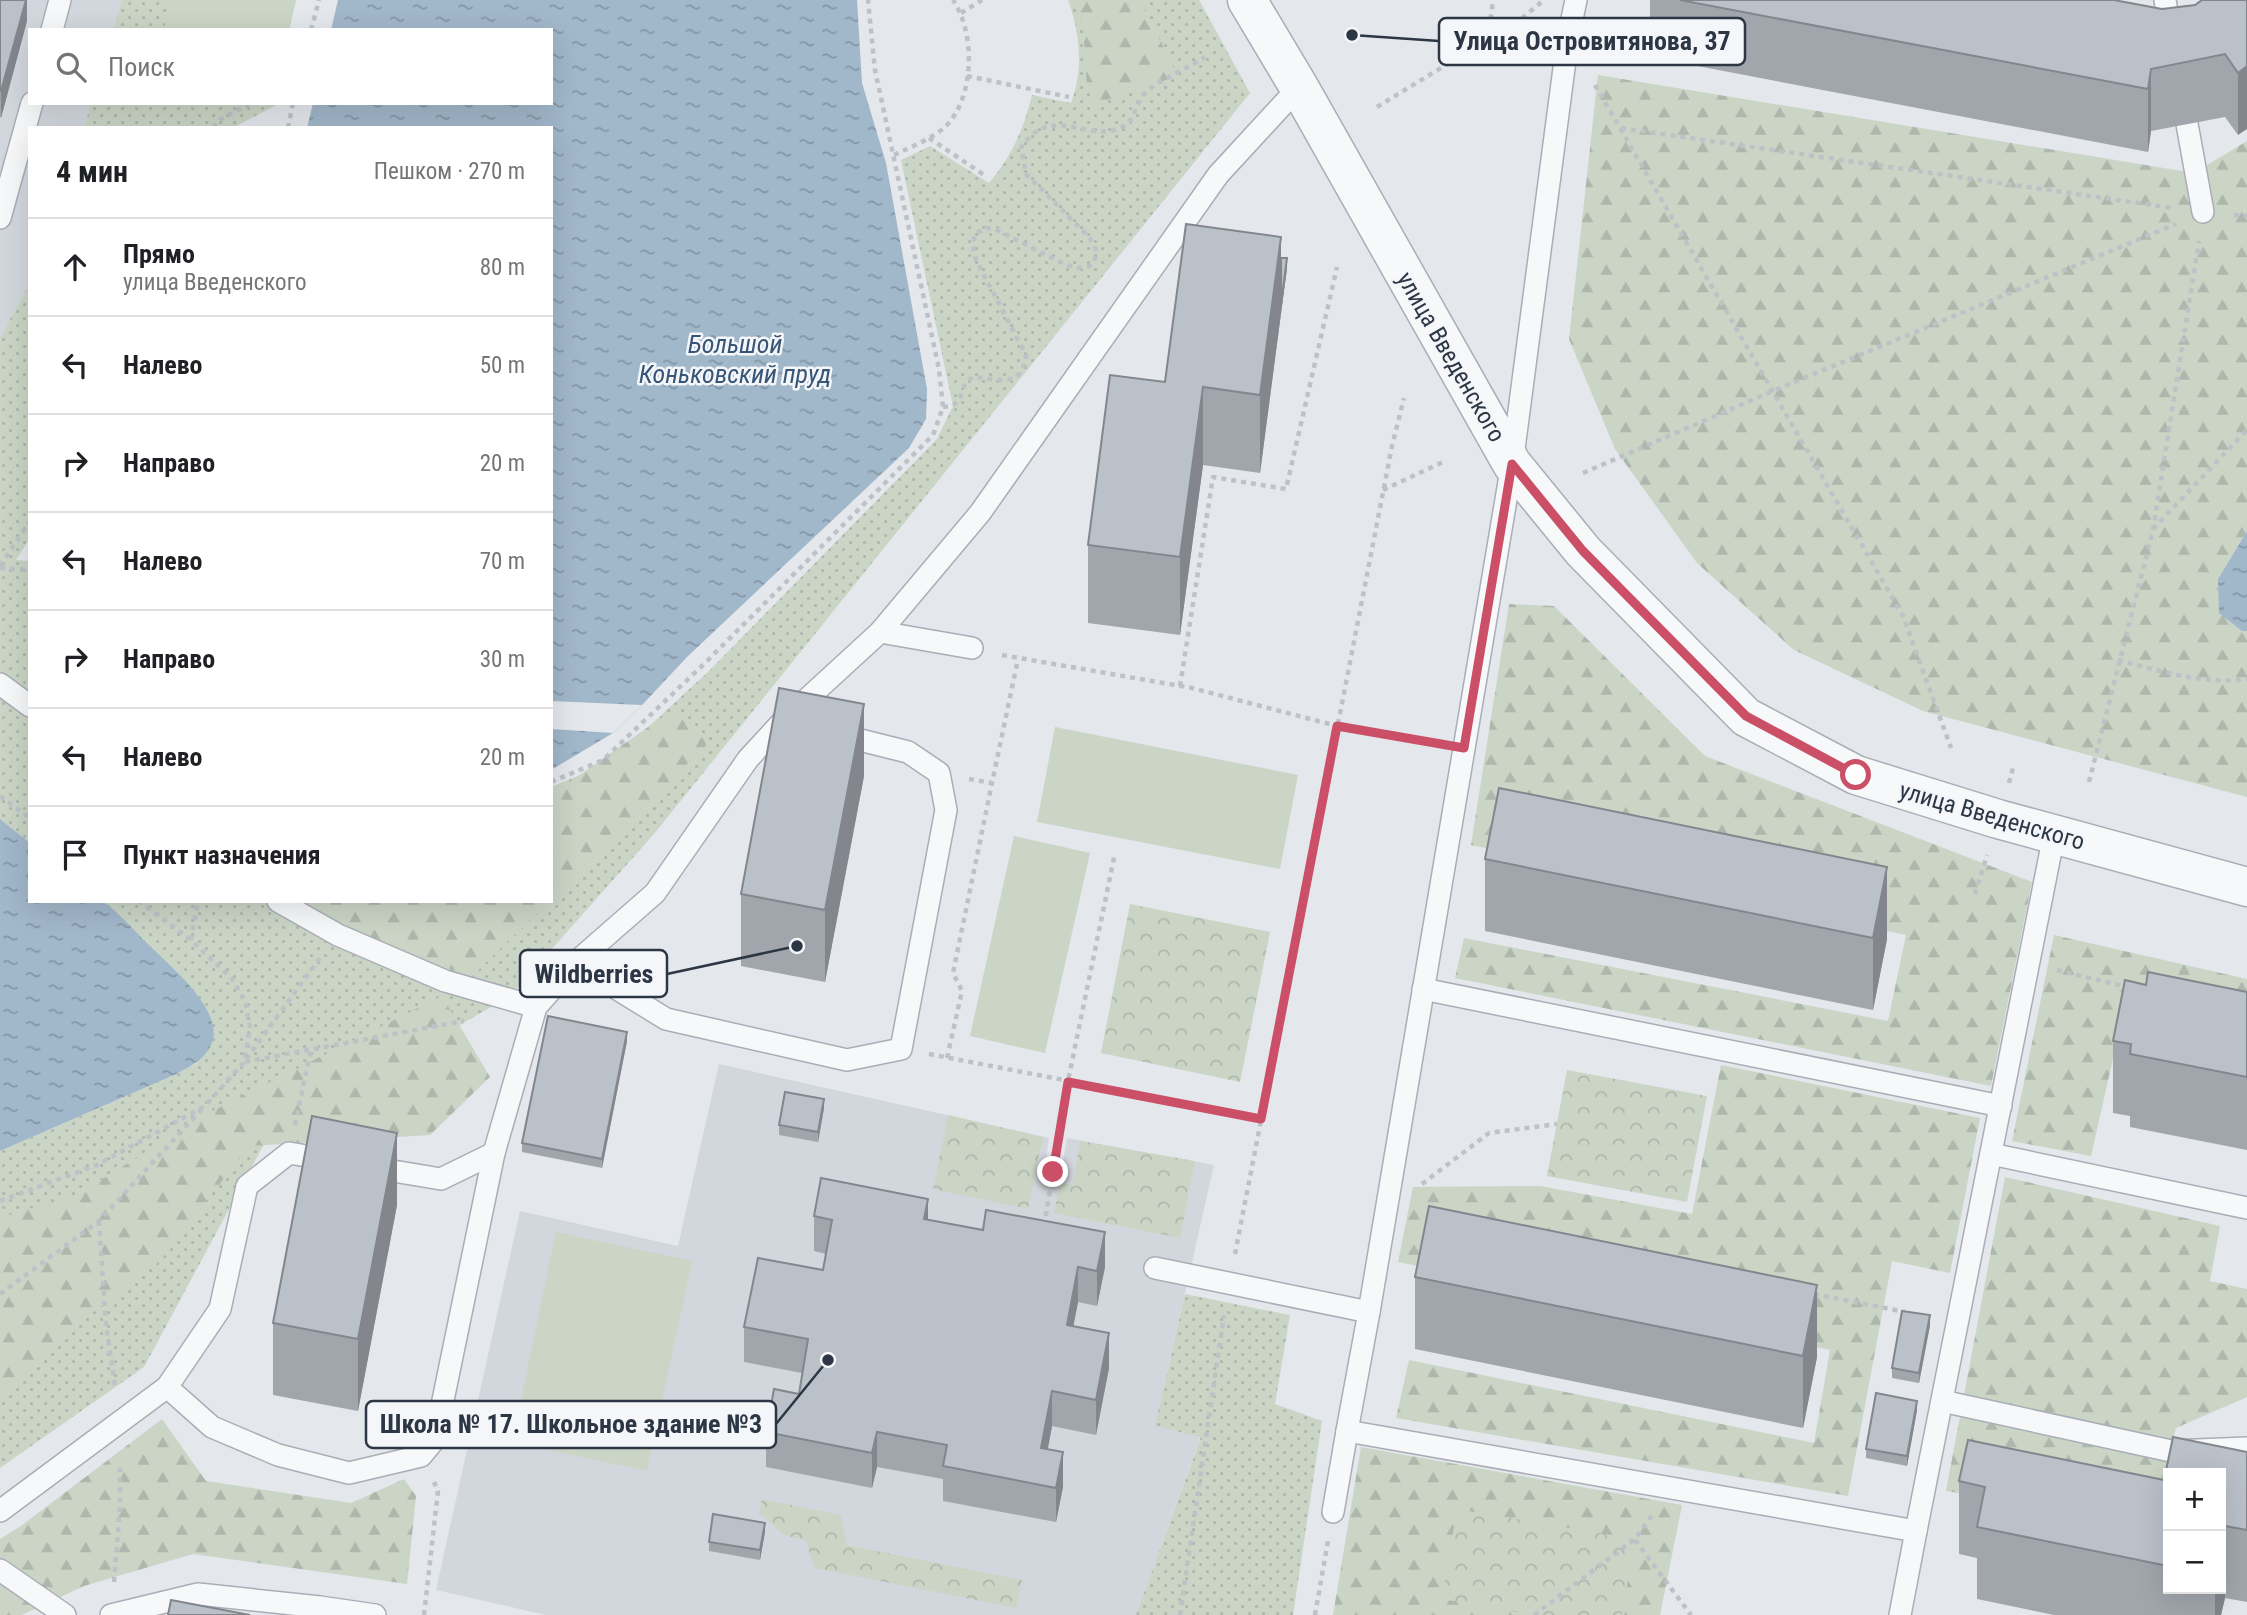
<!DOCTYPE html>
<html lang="ru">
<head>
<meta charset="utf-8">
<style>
	:root { --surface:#fff; --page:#f2f2f2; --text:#202124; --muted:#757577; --line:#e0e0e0 }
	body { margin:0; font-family:"Roboto Condensed",sans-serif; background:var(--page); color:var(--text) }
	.controls { position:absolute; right:21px; bottom:21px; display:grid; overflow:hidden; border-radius:0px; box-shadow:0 7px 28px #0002 }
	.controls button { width:63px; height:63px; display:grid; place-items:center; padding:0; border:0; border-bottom:2px solid var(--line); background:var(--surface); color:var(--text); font:35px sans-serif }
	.stop { position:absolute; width:21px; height:21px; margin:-16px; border:5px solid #cb4f67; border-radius:50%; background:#fff }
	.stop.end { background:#cb4f67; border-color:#fff; box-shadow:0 2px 7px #0008 }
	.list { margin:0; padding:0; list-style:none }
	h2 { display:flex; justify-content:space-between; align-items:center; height:91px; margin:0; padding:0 28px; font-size:30px }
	h2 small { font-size:23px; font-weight:400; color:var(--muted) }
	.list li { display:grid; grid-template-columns:46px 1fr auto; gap:21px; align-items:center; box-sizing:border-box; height:98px; padding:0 28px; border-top:2px solid var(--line) }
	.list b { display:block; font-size:26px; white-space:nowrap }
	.list p { margin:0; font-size:23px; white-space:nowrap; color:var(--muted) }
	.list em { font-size:23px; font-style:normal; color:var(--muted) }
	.icon { flex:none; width:38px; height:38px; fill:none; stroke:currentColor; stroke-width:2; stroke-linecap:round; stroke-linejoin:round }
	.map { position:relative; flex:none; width:2247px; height:1615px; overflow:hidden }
	.search { position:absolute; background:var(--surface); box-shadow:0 7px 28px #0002; left:28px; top:28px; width:525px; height:77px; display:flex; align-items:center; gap:18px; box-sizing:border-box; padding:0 24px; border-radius:0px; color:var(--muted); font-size:26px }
	.panel { position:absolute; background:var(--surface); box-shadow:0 7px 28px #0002; left:28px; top:126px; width:525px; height:777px; border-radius:0px }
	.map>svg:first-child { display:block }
</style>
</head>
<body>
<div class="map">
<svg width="2247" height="1615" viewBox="0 0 2247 1615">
	<defs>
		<pattern id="grass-dots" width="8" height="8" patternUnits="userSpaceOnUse" patternTransform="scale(1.75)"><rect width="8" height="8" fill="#cad5c6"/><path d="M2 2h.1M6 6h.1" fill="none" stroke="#aeb7ab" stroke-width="1.8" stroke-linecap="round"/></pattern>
		<pattern id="forest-firs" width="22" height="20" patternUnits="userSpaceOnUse" patternTransform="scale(1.75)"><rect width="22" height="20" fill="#cad5c6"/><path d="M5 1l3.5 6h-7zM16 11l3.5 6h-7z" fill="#aeb7ab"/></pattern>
		<pattern id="park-crowns" width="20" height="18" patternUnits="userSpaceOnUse" patternTransform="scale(1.75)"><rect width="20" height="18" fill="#cad5c6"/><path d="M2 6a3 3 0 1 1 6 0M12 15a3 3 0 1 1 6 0" fill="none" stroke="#aeb7ab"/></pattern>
		<pattern id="water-ripples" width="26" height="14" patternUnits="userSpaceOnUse" patternTransform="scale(1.75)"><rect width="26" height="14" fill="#a1b7ca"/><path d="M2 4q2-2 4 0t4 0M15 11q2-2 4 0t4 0" fill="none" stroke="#8396a6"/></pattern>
	</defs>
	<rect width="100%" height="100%" fill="#e4e7ec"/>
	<g fill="#d2d7dd">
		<polygon points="0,0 122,0 113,30 30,30 30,103 91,103 84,128 30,128 30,282 0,338"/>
		<polygon points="719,1064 1049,1138 1044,1171 1061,1174 1067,1138 1214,1165 1155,1426 1201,1436 1136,1615 546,1615 436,1590 520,1211 678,1246"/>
	</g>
	<g fill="url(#grass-dots)">
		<polygon points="122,0 296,0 289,30 113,30"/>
		<path d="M1068,0H1199L1250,93L654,834L509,997L270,1133L144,1367L0,1468V1151L174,1075L197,1063L118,914L101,901H551V787L609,763L709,671L937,439L953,406L901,160L930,146L989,183C1012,156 1024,128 1032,95L1071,103C1084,69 1080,33 1068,0Z"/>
		<polygon points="91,103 280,103 233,128 84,128"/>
		<polygon points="30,282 30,538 16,560 30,561 30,843 0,819 0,338"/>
		<polygon points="1185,1294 1290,1315 1275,1404 1322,1421 1293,1615 1136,1615 1201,1437 1155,1426"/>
	</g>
	<g fill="url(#forest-firs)">
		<polygon points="1072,0 1140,0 1178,76 1094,104 1087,88 1083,23"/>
		<polygon points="1598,75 2194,173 2247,141 2247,531 2218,579 2241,631 2247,631 2247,797 1923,711 1794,650 1697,563 1615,449 1569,339"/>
		<polygon points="1509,604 1554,606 1705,756 2032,882 1991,1086 1455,978 1464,938 1888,1021 1906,935 1471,845"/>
		<polygon points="674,709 708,743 551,900 551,795"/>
		<polygon points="297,901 550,901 471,977 396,949"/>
		<polygon points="2054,935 2247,979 2247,1053 2120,1028 2091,1156 2012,1141"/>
		<polygon points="442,996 490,1077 430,1135 249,1146 160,1261 56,1341 0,1406 0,1218 80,1193 212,1111"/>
		<polygon points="1721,1065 1980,1118 1950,1273 1892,1261 1848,1496 1396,1418 1409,1360 1814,1443 1830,1350 1398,1262 1413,1187 1540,1186 1692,1214"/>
		<polygon points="2005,1177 2220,1226 2210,1281 2247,1289 2247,1397 2176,1428 2150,1527 1946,1491"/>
		<polygon points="162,1419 206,1481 351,1503 404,1479 416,1496 407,1584 193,1554 84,1586 22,1615 0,1615 0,1539 21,1526"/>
		<polygon points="1361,1447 1682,1505 1660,1615 1333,1615"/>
	</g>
	<g fill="url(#park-crowns)">
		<polygon points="1130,904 1270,932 1240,1082 1101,1053"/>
		<polygon points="1567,1070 1707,1096 1687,1202 1547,1176"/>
		<polygon points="948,1115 1043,1137 1028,1209 933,1189"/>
		<polygon points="1080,1141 1195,1161 1180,1238 1054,1213 1060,1183 1073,1185"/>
		<polygon points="762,1499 841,1515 847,1545 1022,1580 1016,1608 815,1568 805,1540 784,1535 759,1513"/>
		<polygon points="1457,1509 1635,1539 1622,1615 1533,1615 1442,1599"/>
	</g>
	<g fill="#cad5c6">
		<polygon points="171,0 296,0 289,30 164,30"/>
		<polygon points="1055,727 1298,775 1280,869 1037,822"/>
		<polygon points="1014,836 1090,853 1045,1053 970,1036"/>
		<polygon points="556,1232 692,1261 647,1471 512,1442"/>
	</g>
	<g fill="url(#water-ripples)">
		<polygon points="338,0 857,0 862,83 886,163 927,389 926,419 909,448 688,656 642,705 613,733 551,770 551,128 307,128 313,103 551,103 551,30 331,30"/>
		<polygon points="2247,531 2247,631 2242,631 2219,613 2218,579"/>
		<path d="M0,819L30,843V901C46,901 86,898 100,901C113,905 137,934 148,944C169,966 231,1014 209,1049C201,1062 187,1068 174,1075L0,1151Z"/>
	</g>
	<polygon fill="#e4e7ec" points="551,701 642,705 613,733 551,729"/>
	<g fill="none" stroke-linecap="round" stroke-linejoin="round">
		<g stroke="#a9aeb6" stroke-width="24">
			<g id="service">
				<polyline points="1576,0 1568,38 1512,464 1369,1312 1347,1431 1916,1531 1900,1615"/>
				<polyline points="2165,0 2171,36"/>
				<polyline points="52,30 60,0"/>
				<polyline points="2187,124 2203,212"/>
				<polyline points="0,218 32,103"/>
				<polyline points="880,632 972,648"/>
				<polyline points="0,684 30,706"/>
				<polyline points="278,901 338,935 445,981 536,1007"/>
				<polyline points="575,963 666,1019 847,1060 901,1049 946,810 939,773 908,752 836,734"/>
				<polyline points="1423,989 2001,1106"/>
				<polyline points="1991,1154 2247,1208"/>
				<polyline points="369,1167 441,1179 494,1153 536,1007 575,963 655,893 748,759 783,721 880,632 980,513 1218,175 1299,87"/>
				<polyline points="1155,1268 1369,1312"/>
				<polyline points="167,1387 212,1427 278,1455 349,1473 421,1456 435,1439 494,1153"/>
				<polyline points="1942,1401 2171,1451 2247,1448"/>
				<polyline points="0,1511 167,1387 220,1309 247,1186 289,1153 330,1160"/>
				<polyline points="1333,1512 1347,1431"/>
				<polyline points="1916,1531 2054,835"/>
				<polyline points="0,1570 65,1615"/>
				<polyline points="111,1615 198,1594 320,1607 375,1615"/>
			</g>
		</g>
		<g stroke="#a9aeb6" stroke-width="41">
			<polyline id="tertiary" points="1247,0 1299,87 1512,464 1583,551 1746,717 1856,775 1998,819 2247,887"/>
		</g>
		<g stroke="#bec2c7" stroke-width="4.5" stroke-dasharray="5 5" stroke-linecap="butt">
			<polyline points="961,13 982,0"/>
			<polyline points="311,30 319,0"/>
			<polyline points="1488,39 1493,0"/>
			<polyline points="967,76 1069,97"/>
			<polyline points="1595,85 1903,616 1951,748"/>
			<polyline points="1377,107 1521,19 1544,0"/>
			<polyline points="214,128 216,122 251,103"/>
			<polyline points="288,128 293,103"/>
			<polyline points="1621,128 2173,208"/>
			<polyline points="929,138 987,177"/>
			<path d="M894,155C912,146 933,139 947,125C975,95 975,32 953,0"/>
			<polyline points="2234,215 2247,216"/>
			<path d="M943,407C969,405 955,387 973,377C997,379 1023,389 1026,355L976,260L973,246L975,234L986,228L995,229L1064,264L1078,268L1090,266C1100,255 1096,248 1089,237L1026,174L1021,148C1051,102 1085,143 1120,128C1137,121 1134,105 1144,94C1159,79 1187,69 1205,57"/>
			<polyline points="1583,473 1773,391 2176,224"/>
			<polyline points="1383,490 1443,462"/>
			<polyline points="2153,529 2247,430"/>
			<polyline points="0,566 30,521"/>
			<polyline points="0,568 30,570"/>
			<polyline points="1002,655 1192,688 1337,726 1435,743"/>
			<path d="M2118,660C2160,671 2204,685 2247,679"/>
			<polyline points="1180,686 1213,477 1286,489 1337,267"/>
			<polyline points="969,779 992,783 1018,659"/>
			<polyline points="551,782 603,760 704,664 933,435 943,407 939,369 875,70 868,0"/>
			<polyline points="2089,782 2153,530 2199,241"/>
			<polyline points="2009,783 2014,764"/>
			<polyline points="0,796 30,818"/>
			<polyline points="1975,894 1987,855"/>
			<polyline points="191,940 198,901"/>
			<polyline points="320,958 244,1062 464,1021"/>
			<polyline points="2057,970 2127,987"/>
			<polyline points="929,1054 1261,1118"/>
			<polyline points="947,1058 962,991 953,973 992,783"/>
			<polyline points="295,1125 311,1049"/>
			<polyline points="1422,1184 1489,1133 1557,1124"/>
			<polyline points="0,1201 97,1165 205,1106 244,1062 250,1027 245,1001 232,979 191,940 139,901"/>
			<polyline points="99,1221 106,1324 115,1387"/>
			<polyline points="1044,1226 1068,1081 1115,853"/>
			<polyline points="1235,1254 1392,446 1404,398"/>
			<polyline points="0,1294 99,1221 202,1109"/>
			<polyline points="1814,1294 1905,1312"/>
			<polyline points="1635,1540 1691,1615"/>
			<polyline points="114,1582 120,1506 120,1462"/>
			<polyline points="424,1615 438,1491 434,1482"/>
			<polyline points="1180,1615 1224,1315"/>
			<polyline points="1315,1615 1328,1541"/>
			<polyline points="1534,1615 1635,1539 1653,1514"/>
		</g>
		<use href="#service" stroke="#f7f8fa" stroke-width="21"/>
		<use href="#tertiary" stroke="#f7f8fa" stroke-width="38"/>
	</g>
	<g fill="#a1a6ad" fill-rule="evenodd">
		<polygon points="0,0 27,0 27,21 1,118 0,117"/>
		<polygon points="1650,0 2114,0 2162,9 2247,0 2238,135 2225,117 2151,131 2148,152 1650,57"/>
		<polygon points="1281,258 1287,268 1260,473 1203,465 1180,635 1088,623 1088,545 1165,382"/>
		<polygon points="864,776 825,982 741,966 741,894"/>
		<polygon points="1485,859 1887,939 1873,1010 1485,931"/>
		<polygon points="2146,985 2247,992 2247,1150 2130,1127 2130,1116 2113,1113 2113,1041"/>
		<polygon points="627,1041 602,1168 522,1152 522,1143"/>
		<polygon points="824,1108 818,1142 779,1135 779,1125"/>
		<polygon points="397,1205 358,1411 273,1395 273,1323"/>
		<polygon points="814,1216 928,1219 1105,1267 1097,1306 1078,1302 1073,1326 1109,1368 1096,1435 1052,1426 1048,1449 1063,1487 1056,1522 943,1501 943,1479 877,1467 872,1488 766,1467 766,1432 799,1394 802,1373 744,1362 744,1327 823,1270 826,1254 814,1251"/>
		<polygon points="1415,1277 1817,1357 1803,1428 1415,1349"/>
		<polygon points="1930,1325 1919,1383 1892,1378 1892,1368"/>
		<polygon points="1917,1410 1907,1466 1866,1458 1866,1449"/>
		<path d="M2173,1437L2247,1452V1602L2225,1598L2221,1615H2054L1977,1599V1558L1959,1554V1481L1968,1440L2164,1480ZM2168,1473H2221V1589H2168Z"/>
		<polygon points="765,1532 760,1560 709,1551 709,1542"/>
	</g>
	<g fill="#83878d">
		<polygon points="26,0 27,0 27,21 1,118 1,91"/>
		<polygon points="2247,66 2247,129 2238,135 2238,73"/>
		<polygon points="2151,69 2151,131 2148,152 2148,89"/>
		<polygon points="1281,237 1281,305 1287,258 1287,268 1260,473 1260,395"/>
		<polygon points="1203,387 1203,465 1180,635 1180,557"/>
		<polygon points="864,704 864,776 825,982 825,910"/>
		<polygon points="1887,867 1887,939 1873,1010 1873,938"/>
		<polygon points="627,1032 627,1041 602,1168 602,1159"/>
		<polygon points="824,1099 824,1108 818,1142 818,1132"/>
		<polygon points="397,1133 397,1205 358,1411 358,1339"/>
		<polygon points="928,1199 928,1234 924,1219"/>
		<polygon points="1105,1232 1105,1267 1097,1306 1097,1271"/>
		<polygon points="1078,1267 1078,1302 1067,1360 1067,1325"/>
		<polygon points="1817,1285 1817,1357 1803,1428 1803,1356"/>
		<polygon points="1930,1315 1930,1325 1919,1383 1919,1373"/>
		<polygon points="1109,1333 1109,1368 1096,1435 1096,1400"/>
		<polygon points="1052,1391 1052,1426 1041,1483 1041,1448"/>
		<polygon points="1917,1401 1917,1410 1907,1466 1907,1456"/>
		<polygon points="877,1432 877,1467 872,1488 872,1453"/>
		<polygon points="1063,1452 1063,1487 1056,1522 1056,1488"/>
		<polygon points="765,1523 765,1532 760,1560 760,1550"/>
		<polygon points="2225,1526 2225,1598 2221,1615 2215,1615 2215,1589 2221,1589 2221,1545"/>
	</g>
	<g fill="#bbc1c9" stroke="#83878d" stroke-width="2">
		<polygon points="0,0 26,0 1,91 0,90"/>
		<polygon points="1680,0 2114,0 2162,9 2195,5 2202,0 2247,0 2247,66 2238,73 2225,54 2151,69 2148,89"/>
		<polygon points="1186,224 1281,237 1260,395 1203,387 1180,557 1088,545 1110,375 1165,382"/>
		<polygon points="1281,258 1287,258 1281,305"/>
		<polygon points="779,688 864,704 825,910 741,894"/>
		<polygon points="1499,788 1887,867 1873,938 1485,859"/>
		<polygon points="2148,972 2247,992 2247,1077 2130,1054 2131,1044 2113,1041 2125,980 2146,985"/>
		<polygon points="548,1016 627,1032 602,1159 522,1143"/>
		<polygon points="785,1092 824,1099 818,1132 779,1125"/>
		<polygon points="312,1116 397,1133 358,1339 273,1323"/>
		<polygon points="821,1178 928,1199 924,1219 983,1230 986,1210 1105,1232 1097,1271 1078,1267 1067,1325 1109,1333 1102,1369 1096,1400 1052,1391 1041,1448 1063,1452 1056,1488 943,1466 947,1445 877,1432 872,1453 766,1432 774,1389 799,1394 808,1339 744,1327 758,1258 823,1270 832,1220 814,1216"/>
		<polygon points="1429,1206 1817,1285 1803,1356 1415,1277"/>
		<polygon points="1902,1311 1930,1315 1919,1373 1892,1368"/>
		<polygon points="1876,1393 1917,1401 1907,1456 1866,1449"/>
		<polygon points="2173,1437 2247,1452 2247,1530 2225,1526 2221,1545 2221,1473 2168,1473 2168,1566 1977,1527 1985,1487 1959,1481 1968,1440 2164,1480"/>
		<polygon points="713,1514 765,1523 760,1550 709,1542"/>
		<polygon points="171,1600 250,1615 168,1615"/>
	</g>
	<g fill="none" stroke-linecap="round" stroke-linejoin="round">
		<polyline stroke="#cb4f67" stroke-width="9" points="1053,1172 1068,1082 1261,1119 1337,726 1464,748 1512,464 1583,551 1746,716 1856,775"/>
	</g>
	<g text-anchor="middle" stroke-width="5" stroke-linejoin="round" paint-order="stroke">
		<g font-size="24" fill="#2c3644" stroke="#f4f6f9">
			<text transform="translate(1451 357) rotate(60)" y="8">улица Введенского</text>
			<text transform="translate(1992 816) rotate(16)" y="8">улица Введенского</text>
		</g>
		<g font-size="26" font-style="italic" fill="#375677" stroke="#f4f6f9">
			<text x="735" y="353">Большой<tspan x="735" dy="30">Коньковский пруд</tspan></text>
		</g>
	</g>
	<path fill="none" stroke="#2c3644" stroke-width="2.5" d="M1352 35L1439 41M797 946L667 974M828 1360L776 1424"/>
	<g fill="#2c3644" stroke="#f4f6f9" stroke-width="2.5">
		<circle cx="1352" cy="35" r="7"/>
		<circle cx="797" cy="946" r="7"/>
		<circle cx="828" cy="1360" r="7"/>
	</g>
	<g fill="#f4f6f9" stroke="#2c3644" stroke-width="2.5">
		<rect x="1439" y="18" width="306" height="47" rx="7"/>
		<rect x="520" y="950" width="147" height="47" rx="7"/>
		<rect x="366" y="1401" width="410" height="47" rx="7"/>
	</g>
	<g font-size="26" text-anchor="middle" font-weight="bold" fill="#2c3644">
		<text x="1592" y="50">Улица Островитянова, 37</text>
		<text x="594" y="983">Wildberries</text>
		<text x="571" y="1433">Школа № 17. Школьное здание №3</text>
	</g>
</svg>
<div class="controls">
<button>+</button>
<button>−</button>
</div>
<div class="stop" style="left:1856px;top:775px"></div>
<div class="stop end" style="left:1053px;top:1172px"></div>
<div class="search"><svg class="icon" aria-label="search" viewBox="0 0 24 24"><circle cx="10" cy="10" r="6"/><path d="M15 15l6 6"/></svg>Поиск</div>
<section class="panel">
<h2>4 мин<small>Пешком · 270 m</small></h2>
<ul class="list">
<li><svg class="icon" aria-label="ahead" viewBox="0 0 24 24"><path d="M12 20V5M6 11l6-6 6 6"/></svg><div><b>Прямо</b><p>улица Введенского</p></div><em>80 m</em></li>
<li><svg class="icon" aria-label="left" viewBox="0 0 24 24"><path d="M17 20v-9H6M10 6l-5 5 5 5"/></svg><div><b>Налево</b></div><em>50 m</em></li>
<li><svg class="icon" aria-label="right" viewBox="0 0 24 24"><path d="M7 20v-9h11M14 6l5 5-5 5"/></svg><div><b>Направо</b></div><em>20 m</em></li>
<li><svg class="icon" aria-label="left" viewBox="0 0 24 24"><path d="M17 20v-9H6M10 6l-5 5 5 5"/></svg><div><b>Налево</b></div><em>70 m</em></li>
<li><svg class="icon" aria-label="right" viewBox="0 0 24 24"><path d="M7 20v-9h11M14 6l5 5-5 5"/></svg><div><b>Направо</b></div><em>30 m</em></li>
<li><svg class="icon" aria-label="left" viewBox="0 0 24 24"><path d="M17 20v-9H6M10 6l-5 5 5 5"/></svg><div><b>Налево</b></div><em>20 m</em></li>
<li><svg class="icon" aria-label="arrive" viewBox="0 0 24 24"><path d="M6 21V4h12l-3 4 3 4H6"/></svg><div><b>Пункт назначения</b></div></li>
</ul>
</section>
</div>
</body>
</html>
